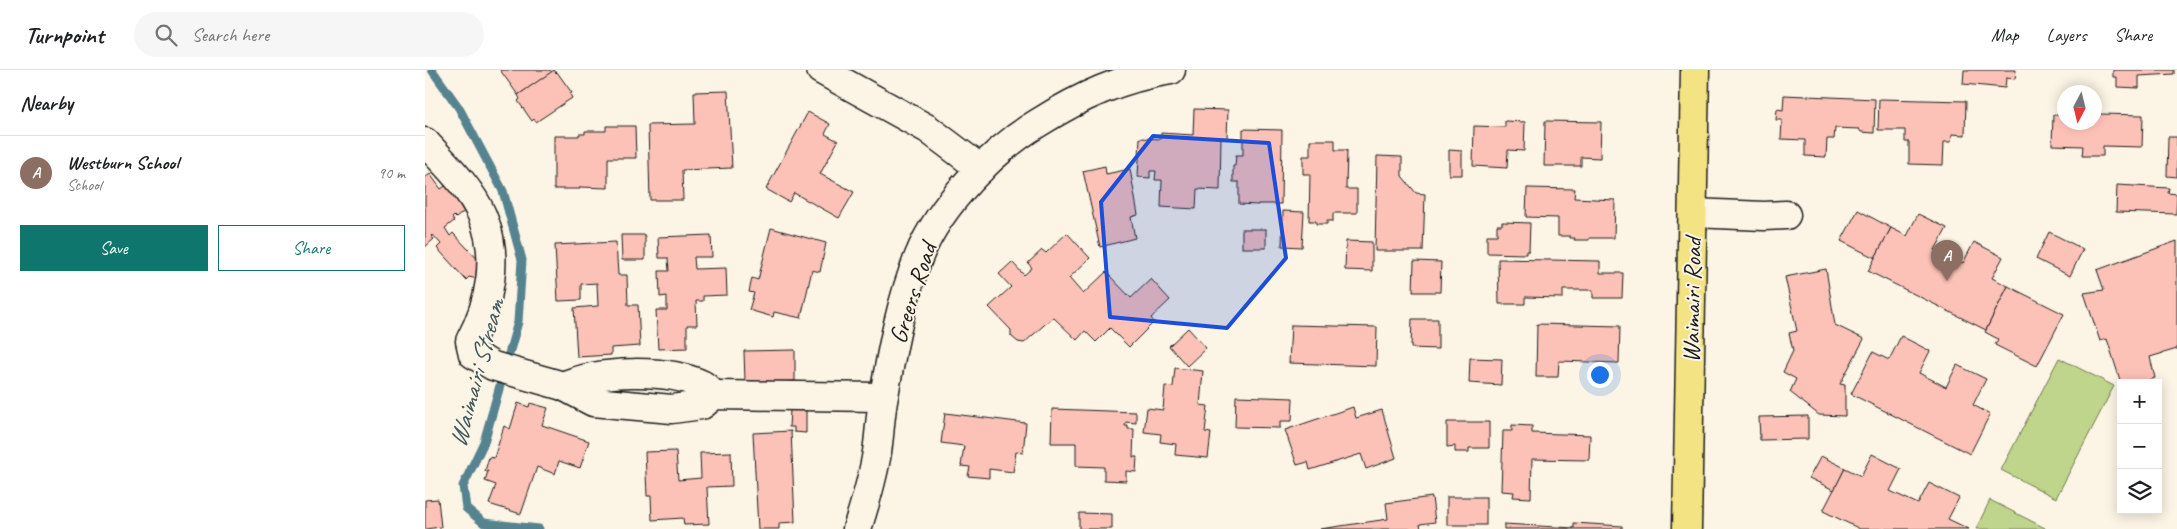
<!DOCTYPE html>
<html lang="en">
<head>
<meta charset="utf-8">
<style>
	:root { --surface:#fff; --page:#f6f6f6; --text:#202124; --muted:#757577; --line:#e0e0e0; --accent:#0f766e }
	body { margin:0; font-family:Caveat,sans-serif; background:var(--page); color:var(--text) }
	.controls { position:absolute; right:15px; bottom:15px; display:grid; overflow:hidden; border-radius:0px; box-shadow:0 2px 12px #0003 }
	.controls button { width:45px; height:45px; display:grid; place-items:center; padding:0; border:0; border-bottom:1px solid var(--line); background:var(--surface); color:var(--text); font:25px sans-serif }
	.compass { position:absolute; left:1632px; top:15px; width:45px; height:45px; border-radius:50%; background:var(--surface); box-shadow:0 2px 12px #0003; rotate:187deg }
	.you { position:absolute; left:1174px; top:304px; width:18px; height:18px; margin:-12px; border:4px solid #fff; border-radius:50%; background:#1a73e8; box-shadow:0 0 0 8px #1a73e833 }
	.badge { display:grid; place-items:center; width:32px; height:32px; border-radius:50%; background:var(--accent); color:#fff; font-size:16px; font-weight:700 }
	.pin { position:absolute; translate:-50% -41px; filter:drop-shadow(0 1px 2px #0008) }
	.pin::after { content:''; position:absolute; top:26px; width:18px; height:15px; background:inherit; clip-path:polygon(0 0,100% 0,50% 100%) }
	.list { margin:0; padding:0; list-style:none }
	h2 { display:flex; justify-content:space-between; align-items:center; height:65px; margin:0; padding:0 20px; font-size:21px }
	h2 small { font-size:16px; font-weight:400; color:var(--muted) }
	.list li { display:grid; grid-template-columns:32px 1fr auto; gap:15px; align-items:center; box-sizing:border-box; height:75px; padding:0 20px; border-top:1px solid var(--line) }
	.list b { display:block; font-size:19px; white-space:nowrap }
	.list p { margin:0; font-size:16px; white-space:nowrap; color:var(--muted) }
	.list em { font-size:16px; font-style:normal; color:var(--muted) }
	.actions { display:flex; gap:10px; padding:15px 20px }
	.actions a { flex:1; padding:11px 0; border:1px solid var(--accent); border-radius:0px; text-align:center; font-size:18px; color:var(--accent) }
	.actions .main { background:var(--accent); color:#fff }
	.icon { flex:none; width:28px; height:28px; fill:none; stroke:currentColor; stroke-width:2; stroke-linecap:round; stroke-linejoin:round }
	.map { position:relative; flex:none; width:1752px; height:459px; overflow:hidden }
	header { display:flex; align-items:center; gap:30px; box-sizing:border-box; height:70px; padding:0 25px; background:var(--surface); border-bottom:1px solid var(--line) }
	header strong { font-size:24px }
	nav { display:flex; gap:28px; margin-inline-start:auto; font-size:18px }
	.search { width:350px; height:45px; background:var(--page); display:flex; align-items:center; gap:12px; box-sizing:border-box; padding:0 18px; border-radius:28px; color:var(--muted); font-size:19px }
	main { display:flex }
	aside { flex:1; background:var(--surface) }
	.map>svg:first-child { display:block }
</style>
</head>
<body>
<header>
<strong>Turnpoint</strong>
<div class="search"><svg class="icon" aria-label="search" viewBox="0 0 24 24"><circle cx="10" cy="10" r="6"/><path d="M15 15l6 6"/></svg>Search here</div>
<nav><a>Map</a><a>Layers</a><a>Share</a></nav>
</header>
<main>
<aside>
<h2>Nearby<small></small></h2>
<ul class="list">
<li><span class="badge" style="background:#8d6e63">A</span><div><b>Westburn School</b><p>School</p></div><em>90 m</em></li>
</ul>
<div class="actions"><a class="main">Save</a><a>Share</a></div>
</aside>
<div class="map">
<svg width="1752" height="459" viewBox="0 0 1752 459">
	<rect width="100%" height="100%" fill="#fcf5e5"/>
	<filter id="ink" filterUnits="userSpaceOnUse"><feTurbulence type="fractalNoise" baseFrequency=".02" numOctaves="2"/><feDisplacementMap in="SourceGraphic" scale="10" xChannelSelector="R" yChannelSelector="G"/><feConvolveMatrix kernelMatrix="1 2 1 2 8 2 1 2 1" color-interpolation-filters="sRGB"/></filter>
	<g filter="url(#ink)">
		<g fill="#bfd58b" stroke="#6e7854">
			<polygon points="1634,288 1689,316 1631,428 1576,400"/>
			<polygon points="1565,430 1620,458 1620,459 1551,459"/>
		</g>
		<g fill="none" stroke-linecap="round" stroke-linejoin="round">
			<polyline stroke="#578390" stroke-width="9" points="7,0 34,38 78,121 97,190 93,252 59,372 38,416 41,438 59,453 114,459"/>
		</g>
		<g fill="#fdc2b7" stroke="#1c1c1c">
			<polygon points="75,0 125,0 127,2 93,25"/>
			<polygon points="129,0 131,3 132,2 147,23 145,24 147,28 111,52 109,49 107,51 93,31 95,29 93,25"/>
			<polygon points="1539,0 1591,0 1590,9 1581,8 1580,18 1538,14"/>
			<polygon points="1688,0 1749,0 1749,4 1714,6 1714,18 1692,17 1692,7 1688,7"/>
			<polygon points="303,21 307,98 257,100 258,130 225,130 223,55 270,54 269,22"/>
			<polygon points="1359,25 1450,29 1449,63 1436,62 1434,59 1410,58 1409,69 1402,69 1401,87 1380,86 1380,70 1356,69 1357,50 1351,50 1352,39 1358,40"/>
			<polygon points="1454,29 1541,31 1540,65 1527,64 1526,72 1519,72 1518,95 1484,94 1484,72 1480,72 1480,60 1453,60"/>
			<polygon points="1670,37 1675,37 1675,44 1718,45 1717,77 1678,76 1678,86 1657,86 1658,76 1627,75 1628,45 1640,45 1640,52 1670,52"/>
			<polygon points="769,39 803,40 802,68 796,68 795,120 772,119 771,139 736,137 737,110 730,110 731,101 725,101 725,108 713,107 715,68 736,69 736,63 768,65"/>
			<polygon points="383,42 405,54 400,64 413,71 395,104 429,122 414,148 369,123 364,132 341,119"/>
			<polygon points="1080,51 1100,52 1099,81 1083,80 1082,98 1048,96 1049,56 1080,57"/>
			<polygon points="1120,51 1176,52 1175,88 1156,87 1156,96 1119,96"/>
			<polygon points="181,56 210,56 211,88 183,88 183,118 155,117 155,119 129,119 129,66 154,66 154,64 160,64 160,61 181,61"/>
			<polygon points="818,59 857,60 856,134 833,134 833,135 814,134 814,112 808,112 808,96 810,96 811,85 818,85"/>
			<polygon points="1743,67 1752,67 1752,107 1742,106"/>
			<polygon points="885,70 910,70 910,80 922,80 921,119 932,119 932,143 908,143 908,151 902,151 902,154 891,154 891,151 884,151 885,104 878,104 878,86 885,86"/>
			<polygon points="1024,80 1037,81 1037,105 1024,105"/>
			<polygon points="952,86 977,87 977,106 991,123 1000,124 998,181 950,181"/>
			<polygon points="680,96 681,104 705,99 713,145 706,147 710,168 675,177 658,101"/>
			<polygon points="5,104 16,119 23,114 42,139 31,148 29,146 27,148 29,151 20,158 25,166 28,163 58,195 52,209 44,207 41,210 12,178 16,174 8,165 6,167 9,169 0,177 0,108"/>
			<polygon points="1692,115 1744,118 1743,123 1752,124 1751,144 1691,142"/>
			<polygon points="1102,118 1150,119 1149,128 1190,130 1189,168 1164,168 1164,170 1149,170 1150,168 1145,168 1145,166 1133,166 1133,148 1101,147"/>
			<polygon points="1433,140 1466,158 1450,188 1416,171"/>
			<polygon points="858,141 879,142 877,177 857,176"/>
			<polygon points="1493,144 1522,158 1510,180 1538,193 1549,172 1578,187 1567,208 1583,216 1561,260 1443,201 1466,158 1482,166"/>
			<polygon points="1077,152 1105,153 1104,181 1101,181 1101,184 1062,183 1062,165 1072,165 1072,155 1077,155"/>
			<polygon points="346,158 401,173 395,202 387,200 376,248 349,242 348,247 324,240 329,223 324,222 327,208 333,210"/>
			<rect x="817" y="159" width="24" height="19"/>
			<polygon points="1624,162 1658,179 1645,206 1611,189"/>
			<polygon points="642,163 665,188 644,208 658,224 681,202 706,228 726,209 745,230 726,248 729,252 704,277 685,258 671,272 660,261 652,270 628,247 599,273 593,272 586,266 586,260 564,237 586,217 574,204 587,192 599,205 607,198 603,193 617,180 621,183"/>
			<polygon points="196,165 220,165 220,190 197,190"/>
			<polygon points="286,165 287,187 269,187 270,199 301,198 302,225 278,226 278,231 271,231 272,255 262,255 262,278 233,279 231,240 242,240 242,226 235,227 234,201 244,201 243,188 234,188 233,167"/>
			<polygon points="921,171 947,172 947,201 920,200"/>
			<polygon points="1752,171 1752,279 1725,287 1730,308 1715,313 1696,313 1682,269 1675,271 1659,223 1679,220 1672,200"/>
			<polygon points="191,172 193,205 202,205 203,235 213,235 215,276 186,278 186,285 152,287 149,238 173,236 172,213 156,214 156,230 133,231 130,175"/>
			<polygon points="1073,189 1175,191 1175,203 1198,203 1197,228 1168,228 1168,220 1138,220 1138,228 1100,227 1100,234 1074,234"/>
			<polygon points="989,191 1016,192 1015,222 988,222"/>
			<polygon points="1401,199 1410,255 1439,269 1415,314 1420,315 1420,346 1394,345 1365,322 1371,309 1358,302 1368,281 1364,263 1372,261 1360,207"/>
			<polygon points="1583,216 1639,244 1612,296 1570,275 1573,269 1560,262"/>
			<polygon points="987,249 1013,249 1013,279 986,278"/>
			<polygon points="1112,254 1195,256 1194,293 1134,291 1133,307 1111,307"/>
			<polygon points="866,255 952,257 951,296 864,293"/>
			<polygon points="763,258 781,278 762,296 744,276"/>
			<polygon points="1476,266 1505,281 1494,303 1521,317 1532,295 1561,309 1548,335 1565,344 1545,384 1426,324 1448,282 1464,290"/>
			<polygon points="370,280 370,311 320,312 319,281"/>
			<polygon points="1045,288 1077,289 1076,315 1044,313"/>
			<polygon points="750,298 778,301 775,335 783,336 780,362 786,363 783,388 750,385 751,374 735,372 736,364 719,362 722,338 738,340 740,316 748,317"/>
			<polygon points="811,326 868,328 867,351 855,351 855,358 810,357"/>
			<polygon points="93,333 104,337 105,333 123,338 117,355 164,371 155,398 134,391 130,404 112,397 96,444 64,434 71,415 60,411 63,401 60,401 64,387 69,388 79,356 85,359"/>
			<polygon points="928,337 931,348 957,340 971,388 941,399 936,384 885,400 883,392 872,395 860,360"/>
			<polygon points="627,339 711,342 711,353 701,352 700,356 703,356 703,359 709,359 708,387 712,387 711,402 701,401 701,411 679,410 679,397 651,396 651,373 626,373"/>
			<polygon points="365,340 381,340 381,363 369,362 369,357 364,357"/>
			<polygon points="520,343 601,353 598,383 591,382 588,402 564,399 564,408 543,406 545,397 536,396 539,376 516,373"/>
			<polygon points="1383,346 1383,369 1335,370 1334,347"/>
			<polygon points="1022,352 1064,352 1064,378 1044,378 1044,382 1030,382 1030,376 1022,377"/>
			<polygon points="1087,355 1107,356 1107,363 1165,365 1164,390 1107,389 1106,428 1088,427 1089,422 1076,421 1078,361 1087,361"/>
			<polygon points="366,361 370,452 354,453 354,459 333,459 328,363"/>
			<polygon points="251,381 253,410 276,408 275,383 306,382 307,416 282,417 284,454 259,455 258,448 227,450 226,426 222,426 220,382"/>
			<polygon points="1447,384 1476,399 1465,421 1493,434 1504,413 1534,428 1523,449 1544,459 1435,459 1398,441 1420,398 1436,406"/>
			<polygon points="1396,386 1420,398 1409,420 1384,408"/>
			<polygon points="1007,427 1010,452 995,454 996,459 895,459 963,449 961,433"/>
			<rect x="1022" y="427" width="39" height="28"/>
			<polygon points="13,429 16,457 0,459 0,430"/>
			<polygon points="654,443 687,444 687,459 654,459"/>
			<polygon points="1149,453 1197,456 1197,459 1079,459 1079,454 1149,458"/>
		</g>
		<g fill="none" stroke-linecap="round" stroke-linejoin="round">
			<g stroke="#1c1c1c" stroke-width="31">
				<g id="minor">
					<polyline points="396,0 503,59 556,99"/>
					<path d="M0,72C20,94 45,117 57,145C75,186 65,234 45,271L48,284L68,296L138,316L168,332L247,339L277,335L289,325L458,327"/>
					<polyline points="1268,143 1339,146 1361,145"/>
					<path d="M138,316C173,300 242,298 278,315C282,317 285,322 289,325"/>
					<path d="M432,459C440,434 448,408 452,382C455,363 455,344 459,326C467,279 476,230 494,186C514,136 568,80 613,53C656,26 696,8 746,0"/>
				</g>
			</g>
			<g stroke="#1c1c1c" stroke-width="31">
				<polyline id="major" points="1262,459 1270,0"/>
			</g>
			<use href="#minor" stroke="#fcf5e5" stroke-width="28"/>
			<use href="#major" stroke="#f4e382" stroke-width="28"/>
		</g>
	</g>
	<path fill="#1d4ed8" fill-opacity="0.2" stroke="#1d4ed8" stroke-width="4" stroke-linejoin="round" d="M728,66L844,73L861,188L802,258L685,247L676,132Z"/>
	<g text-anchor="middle" stroke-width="4" stroke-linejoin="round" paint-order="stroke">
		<g font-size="25" fill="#1c1c1c" stroke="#fcf5e5">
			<text transform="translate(487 223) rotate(-72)" y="9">Greers Road</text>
			<text transform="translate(1266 230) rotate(-89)" y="9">Waimairi Road</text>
		</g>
		<g font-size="26" font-style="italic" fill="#3e5860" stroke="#fcf5e5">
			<text transform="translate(51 303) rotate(-75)" y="9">Waimairi Stream</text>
		</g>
	</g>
</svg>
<div class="controls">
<button>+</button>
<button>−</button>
<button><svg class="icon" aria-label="layers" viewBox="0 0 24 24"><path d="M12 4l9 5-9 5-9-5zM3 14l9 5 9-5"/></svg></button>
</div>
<svg class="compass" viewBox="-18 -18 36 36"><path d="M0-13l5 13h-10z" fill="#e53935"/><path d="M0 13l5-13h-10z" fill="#757577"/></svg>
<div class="you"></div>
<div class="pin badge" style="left:1522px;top:211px;background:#8d6e63">A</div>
</div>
</main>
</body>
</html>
